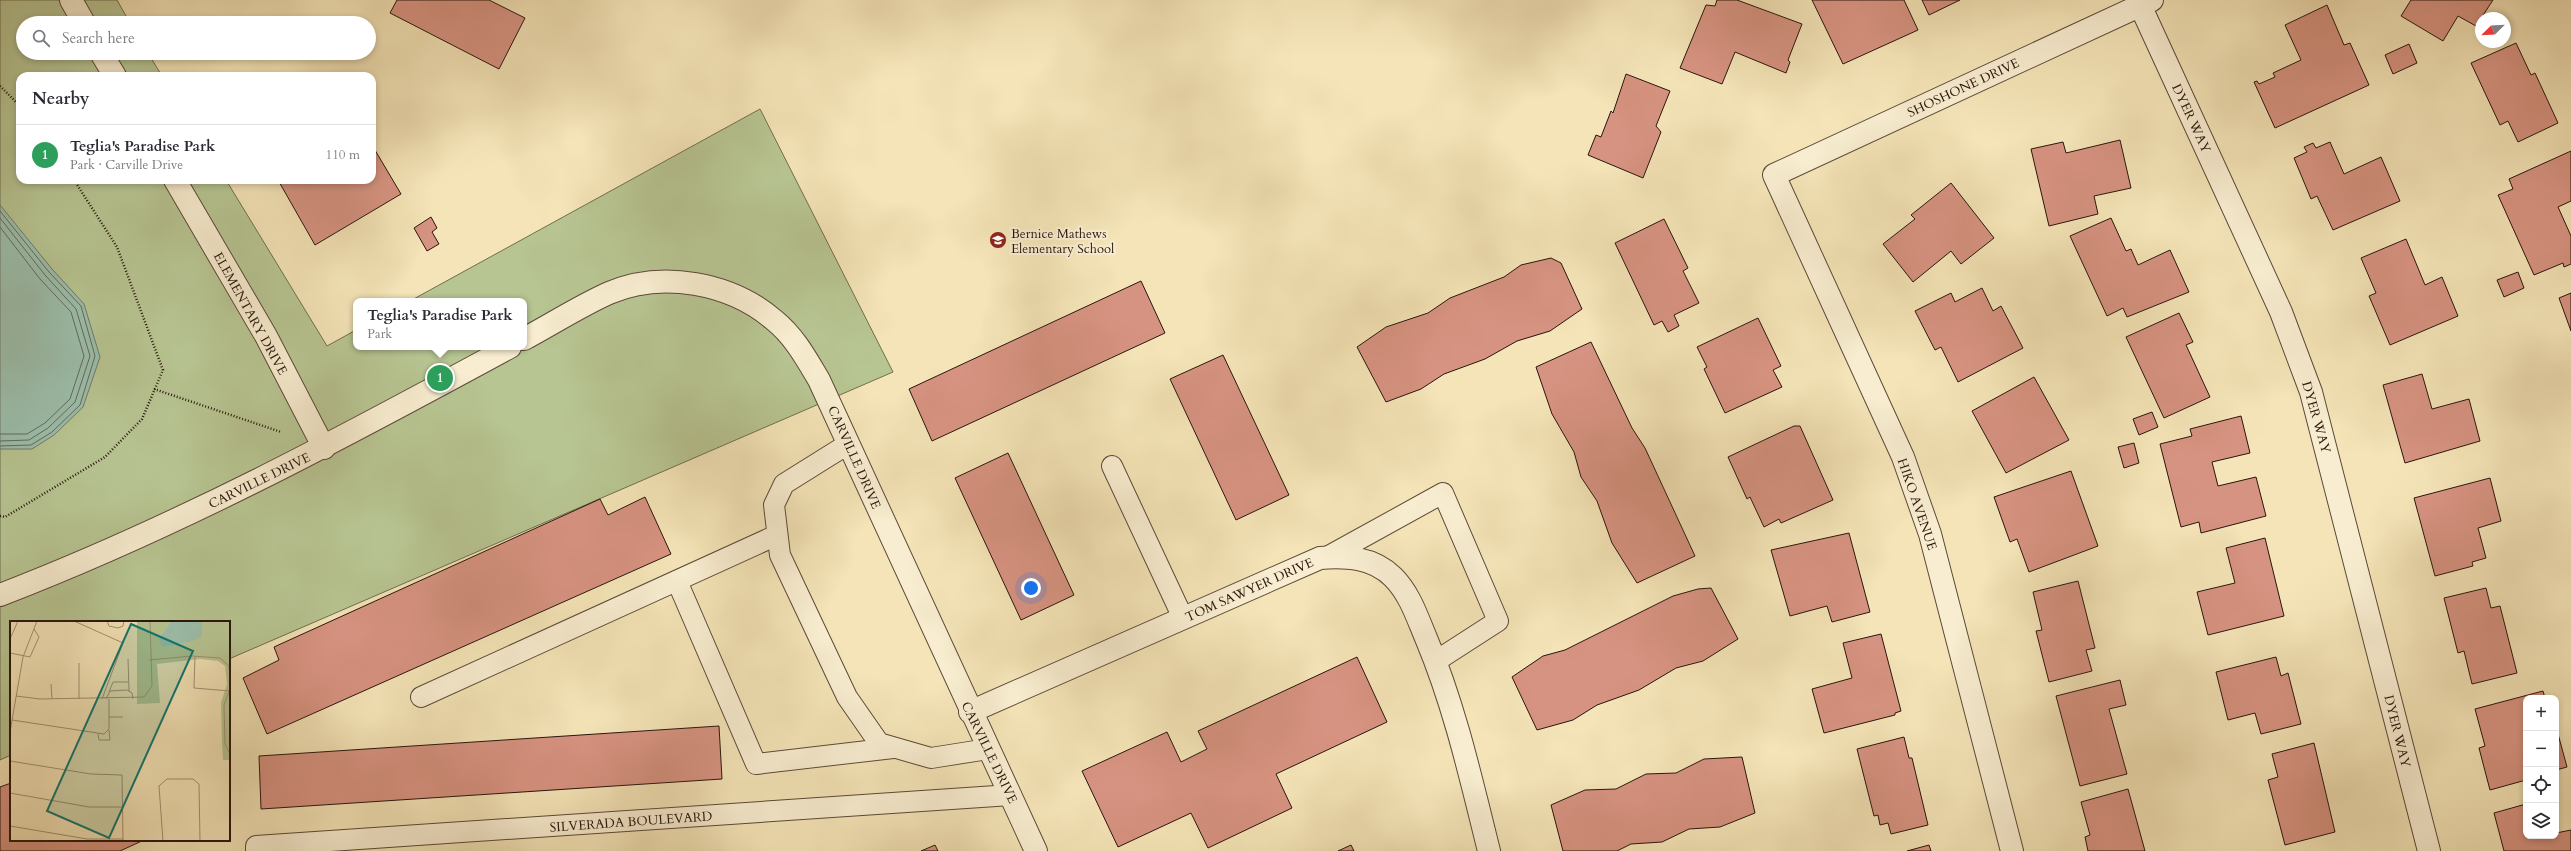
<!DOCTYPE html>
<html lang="en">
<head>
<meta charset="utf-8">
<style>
	:root { --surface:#fff; --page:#f7f7f7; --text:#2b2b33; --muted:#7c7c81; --line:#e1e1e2; --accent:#8f2418 }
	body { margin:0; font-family:Cardo,serif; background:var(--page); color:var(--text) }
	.controls { position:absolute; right:12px; bottom:12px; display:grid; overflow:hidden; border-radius:8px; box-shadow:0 2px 6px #0003 }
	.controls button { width:36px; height:36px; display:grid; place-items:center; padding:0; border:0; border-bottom:1px solid var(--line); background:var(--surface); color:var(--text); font:20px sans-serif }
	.compass { position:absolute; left:2475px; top:12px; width:36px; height:36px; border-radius:50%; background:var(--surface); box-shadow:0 2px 6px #0003; rotate:246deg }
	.you { position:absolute; left:1031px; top:588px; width:14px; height:14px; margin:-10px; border:3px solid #fff; border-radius:50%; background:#1a73e8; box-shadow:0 0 0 6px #1a73e833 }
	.badge { display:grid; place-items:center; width:26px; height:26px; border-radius:50%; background:var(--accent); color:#fff; font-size:13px; font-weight:700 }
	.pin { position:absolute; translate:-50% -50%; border:2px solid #fff; box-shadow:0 1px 4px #0006 }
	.popup { position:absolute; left:353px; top:298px; width:174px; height:52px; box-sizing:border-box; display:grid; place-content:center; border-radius:8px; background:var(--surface); filter:drop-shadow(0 1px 3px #0005); font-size:13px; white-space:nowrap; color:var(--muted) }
	.popup b { font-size:15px; color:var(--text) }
	.popup::after { content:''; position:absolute; left:50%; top:100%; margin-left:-8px; border:8px solid transparent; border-top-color:var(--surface) }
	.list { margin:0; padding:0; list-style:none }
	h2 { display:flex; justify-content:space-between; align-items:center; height:52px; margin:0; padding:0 16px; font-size:17px }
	h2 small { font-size:13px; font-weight:400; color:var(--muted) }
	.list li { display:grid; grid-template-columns:26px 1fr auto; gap:12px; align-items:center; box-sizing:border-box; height:60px; padding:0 16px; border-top:1px solid var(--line) }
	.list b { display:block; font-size:15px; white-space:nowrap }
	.list p { margin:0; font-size:13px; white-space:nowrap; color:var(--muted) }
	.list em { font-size:13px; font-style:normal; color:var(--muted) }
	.icon { flex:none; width:22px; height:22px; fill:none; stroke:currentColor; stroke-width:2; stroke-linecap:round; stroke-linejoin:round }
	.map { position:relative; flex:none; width:2571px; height:851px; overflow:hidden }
	.search { position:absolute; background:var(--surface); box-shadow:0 2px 6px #0003; left:16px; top:16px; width:360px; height:44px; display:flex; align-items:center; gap:10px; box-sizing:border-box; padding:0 14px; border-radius:22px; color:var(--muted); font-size:15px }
	.panel { position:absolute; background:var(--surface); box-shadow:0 2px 6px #0003; left:16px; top:72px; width:360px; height:112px; border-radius:12px }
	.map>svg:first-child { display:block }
</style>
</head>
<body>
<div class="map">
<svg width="2571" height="851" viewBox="0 0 2571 851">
	<rect width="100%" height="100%" fill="#f4e4b7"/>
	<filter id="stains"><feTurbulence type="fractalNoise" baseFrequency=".005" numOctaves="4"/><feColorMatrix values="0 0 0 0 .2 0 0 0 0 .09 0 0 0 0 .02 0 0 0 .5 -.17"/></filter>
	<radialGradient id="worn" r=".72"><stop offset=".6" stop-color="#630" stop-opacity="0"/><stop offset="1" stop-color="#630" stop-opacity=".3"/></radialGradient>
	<polygon fill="#b7c592" stroke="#706d50" points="0,0 117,0 130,23 23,23 23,53 148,53 162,76 20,76 20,180 226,180 327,346 356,330 356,347 524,347 524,301 410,301 760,109 893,372 229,659 229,622 11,622 11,755 0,760"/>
	<polygon fill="#9cbfac" stroke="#6e7b6c" points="0,205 52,269 84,304 100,357 83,407 54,435 32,449 0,449"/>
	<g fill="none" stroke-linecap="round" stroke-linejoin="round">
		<g stroke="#626a5c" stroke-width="1">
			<polyline points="0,211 49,272 81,306 95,356 80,405 52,432 31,445 0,446"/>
			<polyline points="0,218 45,275 76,309 90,356 75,402 48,428 29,440 0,441"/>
			<polyline points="0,227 40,279 71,312 84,356 70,399 45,423 27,434 0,434"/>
		</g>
	</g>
	<g fill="#d79381" stroke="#29150d">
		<polygon points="397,0 489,0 525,18 499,69 390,13"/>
		<polygon points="1717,0 1737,0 1802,24 1788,60 1790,62 1786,73 1735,52 1722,84 1680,68 1706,5 1715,6"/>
		<polygon points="1812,0 1904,0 1918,30 1843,64"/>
		<polygon points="1922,0 1960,0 1929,15"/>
		<polygon points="2411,0 2493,0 2476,26 2458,16 2443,41 2401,16"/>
		<polygon points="2327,5 2344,45 2350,43 2369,85 2275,128 2254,82 2257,81 2259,84 2275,77 2273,73 2301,60 2285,25"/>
		<polygon points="2516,43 2531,75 2535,73 2558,123 2518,142 2508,121 2500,125 2471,63"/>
		<polygon points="2409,44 2417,63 2393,74 2385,55"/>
		<polygon points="1626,74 1670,91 1656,126 1661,132 1643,178 1588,155 1596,135 1601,137 1611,111 1613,113"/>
		<polygon points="2120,140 2131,188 2094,196 2098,214 2049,226 2031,149 2063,142 2066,153"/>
		<polygon points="2330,142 2344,174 2381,157 2400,201 2333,230 2317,196 2311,199 2294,158 2307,152 2304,147 2313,143 2316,148"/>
		<polygon points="372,145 401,194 315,245 278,180 372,180"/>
		<polygon points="2571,151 2571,201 2558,207 2571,236 2571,264 2564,267 2563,263 2534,275 2498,195 2513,189 2509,179"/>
		<polygon points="1951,183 1994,238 1961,264 1951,251 1913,282 1883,244 1915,219 1911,215"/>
		<polygon points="431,217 437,228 432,232 439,244 427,251 414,228"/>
		<polygon points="2111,218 2126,251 2131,249 2138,265 2170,250 2189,292 2127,317 2123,308 2107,316 2070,236"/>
		<polygon points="1664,219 1688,268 1683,271 1699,303 1674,315 1679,326 1668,332 1662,321 1654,325 1615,243"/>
		<polygon points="2406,239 2425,285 2442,277 2458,316 2390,345 2369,296 2376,293 2361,258"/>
		<polygon points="1551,258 1561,263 1582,309 1550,331 1517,341 1485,359 1444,374 1421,389 1386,402 1357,347 1386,327 1428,313 1450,298 1504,277 1521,265"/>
		<polygon points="2518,272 2524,288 2504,297 2497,280"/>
		<polygon points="1141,281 1165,333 932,441 909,389"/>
		<polygon points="1982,288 1993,311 2001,306 2023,348 1958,382 1941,347 1935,350 1915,311 1951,293 1955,302"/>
		<polygon points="2571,293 2571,331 2559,298"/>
		<polygon points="2179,313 2193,342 2186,345 2210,397 2164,418 2126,337"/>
		<polygon points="1758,318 1781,366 1773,370 1782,387 1725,413 1704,369 1707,367 1697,347"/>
		<polygon points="1591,342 1632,428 1645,448 1695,556 1637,583 1612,543 1597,501 1581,477 1574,452 1552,414 1536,367"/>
		<polygon points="1223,355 1289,495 1236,520 1170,379"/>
		<polygon points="2422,374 2432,409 2469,399 2480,441 2405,463 2383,385"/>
		<polygon points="2034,377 2069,440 2006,473 1972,411"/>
		<polygon points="2152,412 2158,427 2139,435 2133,419"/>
		<polygon points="2241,416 2250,453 2212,462 2218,486 2256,477 2266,516 2201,533 2199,522 2181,527 2160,444 2192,436 2190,429"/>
		<polygon points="1794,426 1800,426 1833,500 1781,523 1779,519 1764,527 1750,497 1747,499 1728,457"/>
		<polygon points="2134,443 2139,463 2124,468 2118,447"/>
		<polygon points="1008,453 1074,595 1021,620 955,478"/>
		<polygon points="2071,471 2098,546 2029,572 2017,539 2010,542 1994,497"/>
		<polygon points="2490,478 2501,521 2478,528 2486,558 2472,562 2473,566 2435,576 2414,498"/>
		<polygon points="645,497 671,554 267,734 243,678 279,660 274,647 600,499 608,515"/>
		<polygon points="1849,533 1870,612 1832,622 1827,606 1790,616 1771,550"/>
		<polygon points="2265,538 2284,616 2208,635 2197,592 2235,583 2226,548"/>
		<polygon points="2078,581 2095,648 2086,650 2092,671 2049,682 2036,631 2042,630 2033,592"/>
		<polygon points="1711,588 1738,639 1703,661 1676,668 1639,690 1597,705 1573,720 1537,730 1512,677 1543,656 1565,650 1673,596 1698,589"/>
		<polygon points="2486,588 2491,608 2500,606 2517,673 2472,684 2464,651 2458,653 2444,598"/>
		<polygon points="1881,634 1901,711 1895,713 1895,715 1824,733 1812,689 1852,678 1843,643"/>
		<polygon points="1357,657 1387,722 1276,774 1292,808 1208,848 1191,813 1118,847 1082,771 1167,732 1181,762 1207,749 1198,731"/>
		<polygon points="2276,657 2281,676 2288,673 2301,724 2261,734 2255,713 2228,720 2216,672"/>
		<polygon points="2120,680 2126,705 2109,709 2127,774 2080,786 2056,696"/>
		<polygon points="2543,691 2545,698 2526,698 2526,780 2490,790 2479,748 2485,746 2475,709"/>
		<polygon points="719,726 722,779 261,809 259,756"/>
		<polygon points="2556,734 2558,734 2567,767 2556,770"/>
		<polygon points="1904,737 1909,758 1912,758 1928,825 1891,834 1888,823 1880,825 1878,815 1874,816 1857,749"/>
		<polygon points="2314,743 2335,832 2285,845 2268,780 2278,777 2272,754"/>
		<polygon points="1742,757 1755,813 1720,827 1689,829 1662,842 1631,844 1617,851 1563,851 1551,805 1585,790 1616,789 1646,774 1676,773 1704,759"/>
		<polygon points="11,783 11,840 144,840 120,851 0,851 0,787"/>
		<polygon points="2128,789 2145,851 2088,851 2085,837 2090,835 2081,802"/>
		<polygon points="2526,804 2526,836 2556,836 2556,833 2571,830 2571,851 2504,851 2494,813"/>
		<polygon points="935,845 938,851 921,851"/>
		<polygon points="1351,845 1354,851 1338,851"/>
		<polygon points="1929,845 1931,851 1907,851"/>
	</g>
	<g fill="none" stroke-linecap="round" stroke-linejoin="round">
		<g stroke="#5c4938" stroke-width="22">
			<g id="service">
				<polyline points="848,444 784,484 774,505 780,555 847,697 879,743 931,758 988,749"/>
				<polyline points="1112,466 1183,618"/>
				<polyline points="1327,557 1443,493 1498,621 1436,661"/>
				<polyline points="677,581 756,764 893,748"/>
				<polyline points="421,697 777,535"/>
				<polyline points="256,851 256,846 1011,795"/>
			</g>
		</g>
		<g stroke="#5c4938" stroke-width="24">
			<g id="minor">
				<polyline points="71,0 84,23"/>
				<polyline points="2140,5 2281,312 2311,392 2429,851"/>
				<polyline points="101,53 115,76"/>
				<polyline points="175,180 266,336 324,448"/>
				<path d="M524,339C552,324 580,306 609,293C662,270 731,283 774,320C794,336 806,358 819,380L1036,851"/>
				<path d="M0,595C177,527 344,437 510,347"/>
				<path d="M970,712L1320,558C1346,556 1373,557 1393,577C1410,594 1417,617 1426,638C1455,707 1471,779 1489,851"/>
				<polyline points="2012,851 1930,534 1903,457 1774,175 2152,0"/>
			</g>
		</g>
		<g stroke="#29150d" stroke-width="2.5" stroke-dasharray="1 2" stroke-linecap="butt">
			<polyline points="0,86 20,106"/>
			<polyline points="154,389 281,432"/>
			<polyline points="0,516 5,517 105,457 142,419 163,370 117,247 74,180"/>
		</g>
		<use href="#service" stroke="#f8edd0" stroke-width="20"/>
		<use href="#minor" stroke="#f8edd0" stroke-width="22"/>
	</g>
	<defs>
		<g id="school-disc" transform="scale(0.9)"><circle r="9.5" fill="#8f2418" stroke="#f8edd0"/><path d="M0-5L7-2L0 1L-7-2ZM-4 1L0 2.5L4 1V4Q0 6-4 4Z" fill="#fff"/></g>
	</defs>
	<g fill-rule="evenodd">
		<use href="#school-disc" x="998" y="240"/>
	</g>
	<g text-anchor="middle" stroke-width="4" stroke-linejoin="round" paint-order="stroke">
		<g font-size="13" fill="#29150d" stroke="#f8edd0">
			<text transform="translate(1963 87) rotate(-25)" y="5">SHOSHONE DRIVE</text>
			<text transform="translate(2192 118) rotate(65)" y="5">DYER WAY</text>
			<text transform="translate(251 313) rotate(61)" y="5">ELEMENTARY DRIVE</text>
			<text transform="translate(2317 417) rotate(74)" y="5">DYER WAY</text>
			<text transform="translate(855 457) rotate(66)" y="5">CARVILLE DRIVE</text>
			<text transform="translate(259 480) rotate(-26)" y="5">CARVILLE DRIVE</text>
			<text transform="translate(1918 504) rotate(71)" y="5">HIKO AVENUE</text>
			<text transform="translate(1249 589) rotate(-24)" y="5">TOM SAWYER DRIVE</text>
			<text transform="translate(2398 731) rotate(76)" y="5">DYER WAY</text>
			<text transform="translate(990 752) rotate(64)" y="5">CARVILLE DRIVE</text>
			<text transform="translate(631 821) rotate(-4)" y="5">SILVERADA BOULEVARD</text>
		</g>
		<g font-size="13" fill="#29150d" stroke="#f8edd0" text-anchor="start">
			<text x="1011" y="238">Bernice Mathews<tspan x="1011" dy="15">Elementary School</tspan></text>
		</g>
	</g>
	<g transform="translate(10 621)">
		<rect width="220" height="220" fill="#f4e4b7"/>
		<path d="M127,0H220V139H213L212,123L211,82L217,63L215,45L208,40L190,38L147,43L150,82L127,83Z" fill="#b7c592"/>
		<path d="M162,0H192V15L183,20L153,26L149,18Z" fill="#9cbfac"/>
		<path fill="none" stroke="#a39173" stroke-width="1" d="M64,0L113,22L92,78M97,0L99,5L108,7L113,5L114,0M0,18L8,0M0,32L20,36L29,16L24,8M185,35L184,67L220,70M118,38L119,70M139,39L182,35L210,37L219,45L220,62M41,63L42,78M220,68L214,84L215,123L220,133M99,71L103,61H118M6,75L30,78L134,76L142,65L140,0M69,78V42M96,78L100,70L117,69L122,72L123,78M99,96H113M2,99L94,113L99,108V78M0,111L13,36L27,0M88,113L89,119H100L99,109M0,140L81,153L112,154L113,220M0,172L79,186H113M0,205L77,218H113M153,220L149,165L157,158H183L189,163L190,220"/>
		<path fill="#0f766e" fill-opacity="0.15" stroke="#0f766e" stroke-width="2" d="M121,3L183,30L99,217L37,190Z"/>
		<rect width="220" height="220" fill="none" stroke="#29150d" stroke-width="2"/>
	</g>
	<rect width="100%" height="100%" filter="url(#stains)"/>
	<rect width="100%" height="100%" fill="url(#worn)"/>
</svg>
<div class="controls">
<button>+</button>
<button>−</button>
<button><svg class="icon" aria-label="locate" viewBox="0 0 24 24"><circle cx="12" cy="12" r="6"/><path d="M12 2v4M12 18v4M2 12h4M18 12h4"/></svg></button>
<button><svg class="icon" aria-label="layers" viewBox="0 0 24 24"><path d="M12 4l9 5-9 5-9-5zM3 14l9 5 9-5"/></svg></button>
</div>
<svg class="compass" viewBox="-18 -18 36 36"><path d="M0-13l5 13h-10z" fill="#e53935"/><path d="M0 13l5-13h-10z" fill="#7c7c81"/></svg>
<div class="you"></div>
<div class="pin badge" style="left:440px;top:378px;background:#2e9e5b">1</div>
<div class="popup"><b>Teglia's Paradise Park</b>Park</div>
<div class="search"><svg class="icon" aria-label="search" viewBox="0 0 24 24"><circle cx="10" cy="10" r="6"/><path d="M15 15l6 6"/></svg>Search here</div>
<section class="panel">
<h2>Nearby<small></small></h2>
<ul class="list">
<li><span class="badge" style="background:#2e9e5b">1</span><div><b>Teglia's Paradise Park</b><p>Park · Carville Drive</p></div><em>110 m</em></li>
</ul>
</section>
</div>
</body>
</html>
